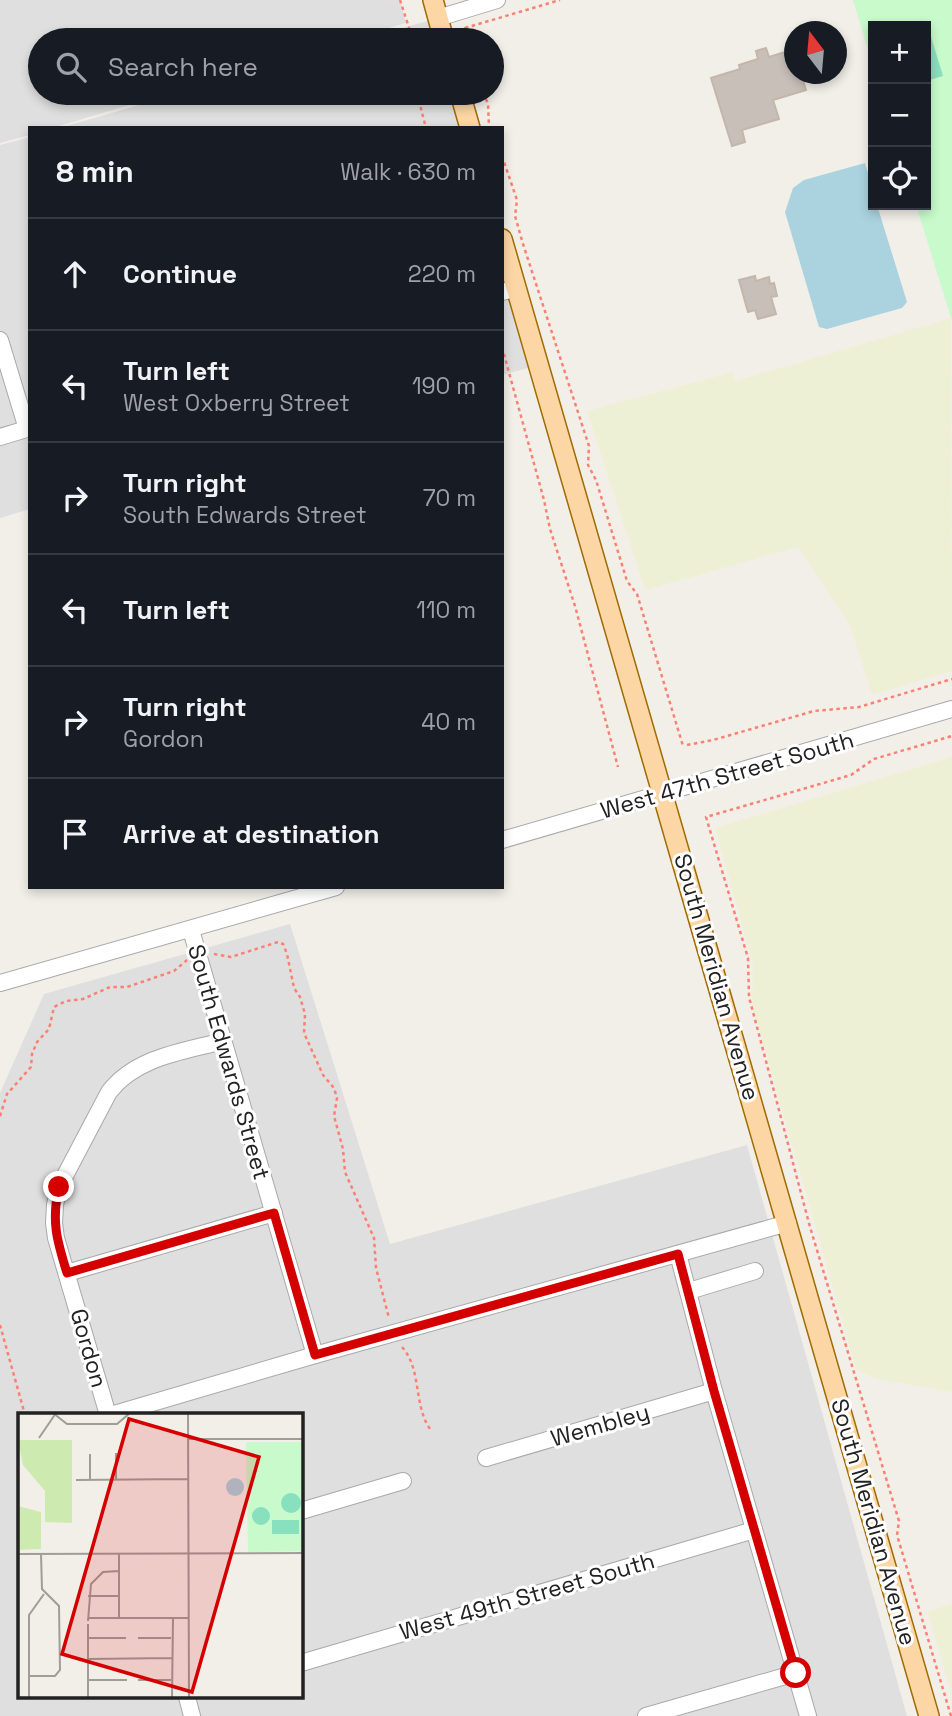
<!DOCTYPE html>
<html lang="en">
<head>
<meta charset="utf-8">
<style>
	:root { --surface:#171b24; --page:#20242c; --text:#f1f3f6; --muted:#9ea1a6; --line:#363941 }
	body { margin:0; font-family:"Space Grotesk",sans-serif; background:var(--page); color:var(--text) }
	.controls { position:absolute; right:21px; top:21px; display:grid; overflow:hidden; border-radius:0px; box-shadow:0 4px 10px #0003 }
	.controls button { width:63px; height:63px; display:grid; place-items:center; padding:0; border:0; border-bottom:2px solid var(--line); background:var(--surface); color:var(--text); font:35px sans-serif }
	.compass { position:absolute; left:784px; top:21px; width:63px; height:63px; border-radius:50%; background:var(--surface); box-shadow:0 4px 10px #0003; rotate:344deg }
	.stop { position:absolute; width:21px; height:21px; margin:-16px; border:5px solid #d40000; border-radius:50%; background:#fff }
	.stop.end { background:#d40000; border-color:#fff; box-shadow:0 2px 7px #0008 }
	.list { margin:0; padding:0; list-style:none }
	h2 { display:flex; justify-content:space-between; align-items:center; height:91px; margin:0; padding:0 28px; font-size:30px }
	h2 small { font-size:23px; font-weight:400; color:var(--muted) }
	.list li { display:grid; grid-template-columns:46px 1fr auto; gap:21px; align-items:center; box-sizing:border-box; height:112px; padding:0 28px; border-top:2px solid var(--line) }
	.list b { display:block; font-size:26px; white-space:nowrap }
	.list p { margin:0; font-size:23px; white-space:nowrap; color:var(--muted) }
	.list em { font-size:23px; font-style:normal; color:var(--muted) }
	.icon { flex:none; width:38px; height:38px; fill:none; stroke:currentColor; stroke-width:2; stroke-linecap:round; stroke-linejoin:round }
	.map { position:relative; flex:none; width:952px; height:1716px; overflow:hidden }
	.search { position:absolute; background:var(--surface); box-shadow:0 4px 10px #0003; left:28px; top:28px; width:476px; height:77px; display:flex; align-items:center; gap:18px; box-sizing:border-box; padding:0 24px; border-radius:38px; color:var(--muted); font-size:26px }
	.panel { position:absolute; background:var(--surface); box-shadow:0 4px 10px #0003; left:28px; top:126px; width:476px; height:763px; border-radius:0px }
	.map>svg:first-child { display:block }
</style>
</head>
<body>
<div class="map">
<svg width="952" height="1716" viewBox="0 0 952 1716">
	<rect width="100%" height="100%" fill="#f2efe9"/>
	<g fill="#e0dfdf" fill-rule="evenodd">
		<polygon points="0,0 400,0 406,23 346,40 40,40 40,93 170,93 52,128 30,128 30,135 0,143"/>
		<polygon points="438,18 444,40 360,40"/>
		<polygon points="180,93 460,93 470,128 60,128"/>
		<polygon points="30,137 30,509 0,518 0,145"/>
		<polygon points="502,239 539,365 502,375"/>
		<path d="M290,924L390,1244L747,1145L907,1716H0V1093L44,994ZM19,1415H301V1697H19Z"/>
	</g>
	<g fill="#eef0d5">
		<polygon points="951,318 952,671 872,695 850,625 798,547 645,590 587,411 733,372 735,381"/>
		<polygon points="952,757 952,1392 876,1379 856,1369 752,1005 753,964 715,828"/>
		<polygon points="952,1604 952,1696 927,1611"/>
	</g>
	<polygon fill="#c8facc" points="853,0 952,0 952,321 916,205 926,205 926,26 873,26 873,66"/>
	<polygon fill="#88e0be" points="929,30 943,76 926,81 926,31"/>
	<polygon fill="#aad3df" points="865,163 873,191 873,205 877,205 907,302 902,308 827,329 819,327 785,212 793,188 804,180"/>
	<g fill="#c7bfb8" stroke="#c4b6ab" stroke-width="2">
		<polygon points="766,48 769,57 794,49 794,74 801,74 806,90 773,100 779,119 742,130 745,142 732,146 711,78 740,69 739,65 758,59 756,51"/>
		<polygon points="755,276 756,281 769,277 770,284 774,283 777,296 771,297 776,314 758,319 755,310 748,312 739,280"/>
	</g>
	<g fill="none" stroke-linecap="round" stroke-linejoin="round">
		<g stroke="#a9a9a9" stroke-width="18">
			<g id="minor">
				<polyline points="438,18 497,0"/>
				<polyline points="502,292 517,288"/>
				<polyline points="0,340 27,429"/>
				<polyline points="0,437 30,428"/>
				<polyline points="502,840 952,709"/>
				<polyline points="191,930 315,1355"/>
				<polyline points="0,983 336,887"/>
				<polyline points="678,1254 714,1391 808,1716"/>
				<polyline points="67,1273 274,1213"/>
				<polyline points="689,1291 755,1271"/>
				<path d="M108,1415L56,1238L54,1223L55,1205L59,1187L109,1092C136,1057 182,1052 223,1041"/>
				<polyline points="111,1415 315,1355 788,1223"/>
				<polyline points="486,1458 714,1391"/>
				<polyline points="301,1511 403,1481"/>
				<polyline points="301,1663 754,1530"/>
				<polyline points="187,1697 192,1716"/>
				<polyline points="646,1716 796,1673"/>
			</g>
		</g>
		<g stroke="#a06b00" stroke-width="22">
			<g id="major">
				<polyline points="433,0 444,40"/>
				<polyline points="460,93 470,128"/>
				<polyline points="502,239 929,1716"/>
			</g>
		</g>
		<g stroke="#fa8072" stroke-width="2.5" stroke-dasharray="3.5 3.5" stroke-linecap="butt">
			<polyline points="400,0 413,40"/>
			<polyline points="465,27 470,40"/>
			<polyline points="465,28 560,0"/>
			<polyline points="420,93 421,109 426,128"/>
			<polyline points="482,93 488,103 489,128"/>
			<polyline points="502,156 517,200 515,216 523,244 589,446 588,465 596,480 627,581 637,594 683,746"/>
			<polyline points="502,347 544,500 550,529 575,606 618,767"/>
			<polyline points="687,745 713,740 814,711 859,707 952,679"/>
			<polyline points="214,954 231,957 278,942 283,944 287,954 294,988 300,997 305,1014 304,1033 323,1075 334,1088 337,1098 334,1116 343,1149 345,1172 374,1238 376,1268 389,1318"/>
			<polyline points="0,1116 7,1094 31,1067 32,1054 37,1042 49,1029 54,1007 66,1001 83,999 110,987 127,987 174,971 187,960"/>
			<polyline points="0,1325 25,1415"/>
			<path d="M402,1347C422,1369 413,1404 430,1429"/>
			<polyline points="951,1716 897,1535 899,1521 810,1227 749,997 748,958 706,817 851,775 874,759 952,736"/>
		</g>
		<use href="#minor" stroke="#fff" stroke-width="16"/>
		<use href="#major" stroke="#fcd6a4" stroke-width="19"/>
	</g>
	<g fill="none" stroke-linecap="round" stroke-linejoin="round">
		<path stroke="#d40000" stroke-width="9" d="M59,1187C51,1221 57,1241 67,1273L274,1213L315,1355L678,1254L714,1391L796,1673"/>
	</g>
	<g text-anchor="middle" stroke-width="6" stroke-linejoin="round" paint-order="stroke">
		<g font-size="23" fill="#222" stroke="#fff">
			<text transform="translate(727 775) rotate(-16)" y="8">West 47th Street South</text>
			<text transform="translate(717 977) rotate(74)" y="8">South Meridian Avenue</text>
			<text transform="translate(229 1062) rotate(74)" y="8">South Edwards Street</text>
			<text transform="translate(89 1348) rotate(74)" y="8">Gordon</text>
			<text transform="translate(600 1425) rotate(-16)" y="8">Wembley</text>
			<text transform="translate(874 1522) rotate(74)" y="8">South Meridian Avenue</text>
			<text transform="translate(527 1596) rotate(-16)" y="8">West 49th Street South</text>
		</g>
	</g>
	<g transform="translate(18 1413)">
		<rect width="285" height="285" fill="#f2efe9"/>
		<path d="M0,27H54V110L27,109V78L5,52ZM0,93L23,99V136L0,137Z" fill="#cdebb0"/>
		<path d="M228,29H285V138L230,139Z" fill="#c8facc"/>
		<path d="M263 90a10 10 0 1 1 20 0a10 10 0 1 1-20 0ZM234 103a9 9 0 1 1 18 0a9 9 0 1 1-18 0ZM254,107H281V121H254Z" fill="#88e0be"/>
		<path d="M208 74a9 9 0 1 1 18 0a9 9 0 1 1-18 0Z" fill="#aad3df"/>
		<path fill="none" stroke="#9f9d99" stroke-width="2" d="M35,0L49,11H99L112,0M170,0L171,285M21,25L38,0M170,26H286M98,40V66M72,66V41M58,67L171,66M0,141L286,140M101,141V204M70,183H101M70,205H170M70,208L73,171L85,159L101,158M70,225H108M120,225H153M70,246L154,245M11,263H37L42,257L41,193L24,176L23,141M70,267H109M120,267H153M11,285V202L26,181M70,285V211M154,285L155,205"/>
		<path fill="#d40000" fill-opacity="0.15" stroke="#d40000" stroke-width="3.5" d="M111,6L241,44L174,279L44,241Z"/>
		<rect width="285" height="285" fill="none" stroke="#222" stroke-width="3.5"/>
	</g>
</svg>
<div class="controls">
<button>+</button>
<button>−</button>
<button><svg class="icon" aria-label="locate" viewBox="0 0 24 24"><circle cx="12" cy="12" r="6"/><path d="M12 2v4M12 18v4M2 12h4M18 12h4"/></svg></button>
</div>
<svg class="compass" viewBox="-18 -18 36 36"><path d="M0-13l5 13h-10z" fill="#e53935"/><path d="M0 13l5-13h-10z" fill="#9ea1a6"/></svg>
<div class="stop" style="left:796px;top:1673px"></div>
<div class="stop end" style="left:59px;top:1187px"></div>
<div class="search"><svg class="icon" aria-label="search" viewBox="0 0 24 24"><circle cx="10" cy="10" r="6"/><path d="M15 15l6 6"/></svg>Search here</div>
<section class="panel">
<h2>8 min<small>Walk · 630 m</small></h2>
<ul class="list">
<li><svg class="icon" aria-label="ahead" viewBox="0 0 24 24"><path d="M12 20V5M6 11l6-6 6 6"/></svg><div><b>Continue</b></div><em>220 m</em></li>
<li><svg class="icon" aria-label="left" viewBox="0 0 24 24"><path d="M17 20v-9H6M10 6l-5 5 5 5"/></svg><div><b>Turn left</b><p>West Oxberry Street</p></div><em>190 m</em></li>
<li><svg class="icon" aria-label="right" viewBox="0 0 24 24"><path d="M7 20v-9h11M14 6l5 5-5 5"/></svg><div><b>Turn right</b><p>South Edwards Street</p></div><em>70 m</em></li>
<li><svg class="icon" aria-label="left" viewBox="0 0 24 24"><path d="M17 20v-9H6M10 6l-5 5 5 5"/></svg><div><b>Turn left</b></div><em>110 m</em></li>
<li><svg class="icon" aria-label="right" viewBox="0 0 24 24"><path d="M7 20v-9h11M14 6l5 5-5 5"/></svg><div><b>Turn right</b><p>Gordon</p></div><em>40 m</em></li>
<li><svg class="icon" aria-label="arrive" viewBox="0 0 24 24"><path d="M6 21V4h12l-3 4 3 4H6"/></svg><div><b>Arrive at destination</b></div></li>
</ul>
</section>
</div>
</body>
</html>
